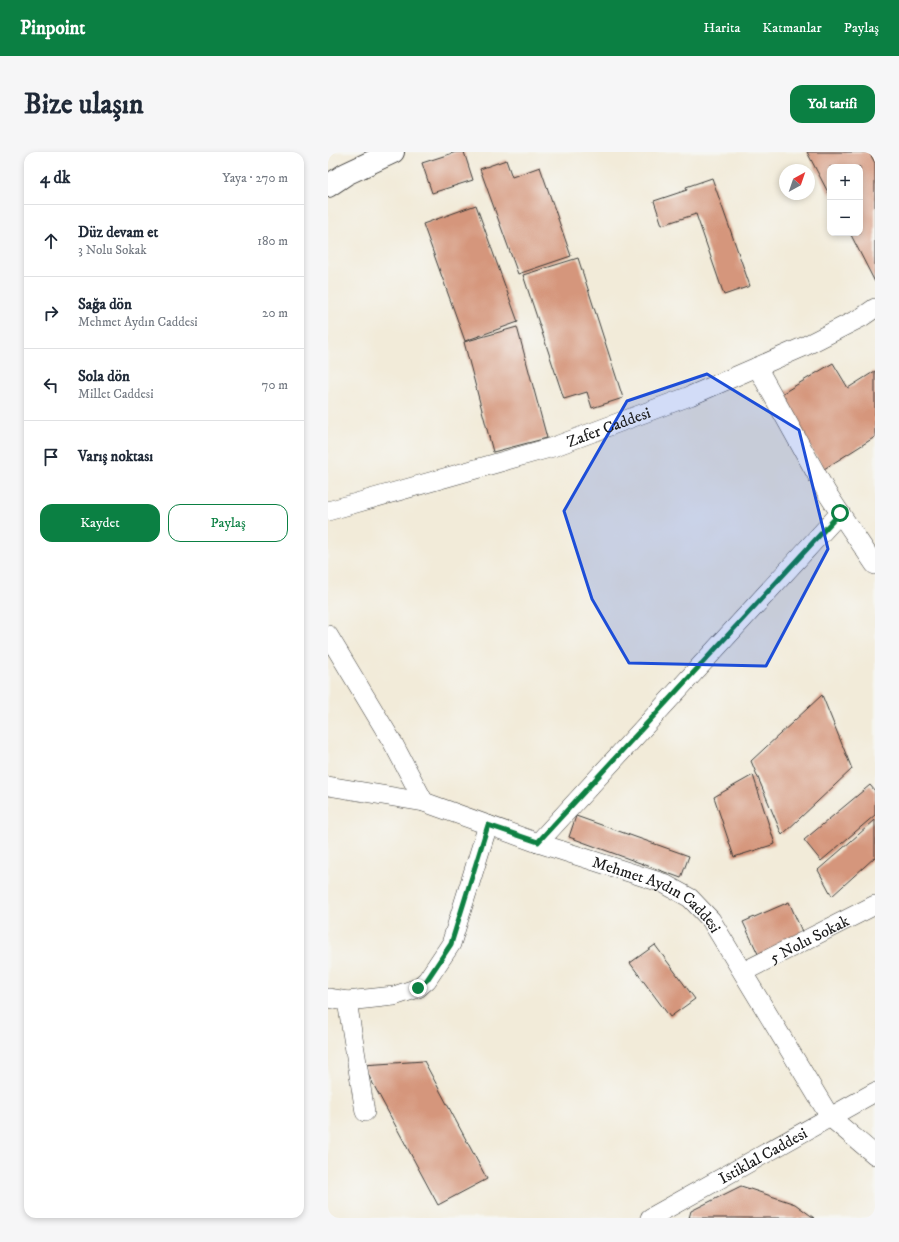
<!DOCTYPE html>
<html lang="tr">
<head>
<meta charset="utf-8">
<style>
	:root { --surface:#fff; --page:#f6f6f7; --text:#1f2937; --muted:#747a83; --line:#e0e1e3; --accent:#0b8043 }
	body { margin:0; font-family:"IM FELL DW Pica",serif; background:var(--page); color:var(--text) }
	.controls { position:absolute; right:12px; top:12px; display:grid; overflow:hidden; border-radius:8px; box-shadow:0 2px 6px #0003 }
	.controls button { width:36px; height:36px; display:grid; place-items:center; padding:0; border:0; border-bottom:1px solid var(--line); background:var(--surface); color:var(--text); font:20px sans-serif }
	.compass { position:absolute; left:451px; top:12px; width:36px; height:36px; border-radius:50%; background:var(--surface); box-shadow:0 2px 6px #0003; rotate:40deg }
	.stop { position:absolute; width:12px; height:12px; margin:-9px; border:3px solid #0b8043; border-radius:50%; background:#fff }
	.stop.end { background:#0b8043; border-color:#fff; box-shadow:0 1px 4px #0008 }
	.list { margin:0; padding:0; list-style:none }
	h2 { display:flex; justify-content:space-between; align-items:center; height:52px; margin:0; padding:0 16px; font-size:17px }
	h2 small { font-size:13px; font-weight:400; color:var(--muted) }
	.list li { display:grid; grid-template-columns:26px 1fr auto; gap:12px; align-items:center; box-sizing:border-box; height:72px; padding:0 16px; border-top:1px solid var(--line) }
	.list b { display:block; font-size:15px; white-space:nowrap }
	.list p { margin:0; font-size:13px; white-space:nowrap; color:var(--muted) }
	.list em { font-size:13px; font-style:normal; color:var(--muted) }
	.actions { display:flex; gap:8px; padding:12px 16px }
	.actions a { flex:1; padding:9px 0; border:1px solid var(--accent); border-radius:12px; text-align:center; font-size:14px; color:var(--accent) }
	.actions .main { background:var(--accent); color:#fff }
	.icon { flex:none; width:22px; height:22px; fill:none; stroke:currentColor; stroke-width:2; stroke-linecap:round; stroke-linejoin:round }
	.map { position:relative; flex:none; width:547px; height:1066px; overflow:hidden; border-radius:12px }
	header { display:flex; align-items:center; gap:24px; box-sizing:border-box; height:56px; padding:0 20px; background:var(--accent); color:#fff }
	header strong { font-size:19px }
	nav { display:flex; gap:22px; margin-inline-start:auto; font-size:14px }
	.intro { display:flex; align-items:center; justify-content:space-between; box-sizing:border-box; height:96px; padding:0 24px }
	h1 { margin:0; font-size:28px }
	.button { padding:10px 18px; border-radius:12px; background:var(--accent); color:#fff; font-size:14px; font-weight:700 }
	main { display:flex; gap:24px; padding:0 24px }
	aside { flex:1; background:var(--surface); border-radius:12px; box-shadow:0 2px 6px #0003 }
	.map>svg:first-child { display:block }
</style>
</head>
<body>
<header>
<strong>Pinpoint</strong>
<nav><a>Harita</a><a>Katmanlar</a><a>Paylaş</a></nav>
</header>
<div class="intro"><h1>Bize ulaşın</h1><a class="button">Yol tarifi</a></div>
<main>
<aside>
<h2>4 dk<small>Yaya · 270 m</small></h2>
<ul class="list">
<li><svg class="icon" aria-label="ahead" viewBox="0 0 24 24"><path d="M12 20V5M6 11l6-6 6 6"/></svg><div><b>Düz devam et</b><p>3 Nolu Sokak</p></div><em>180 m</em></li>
<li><svg class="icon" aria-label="right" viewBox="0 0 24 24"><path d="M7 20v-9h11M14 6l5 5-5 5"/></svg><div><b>Sağa dön</b><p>Mehmet Aydın Caddesi</p></div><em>20 m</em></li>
<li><svg class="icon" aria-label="left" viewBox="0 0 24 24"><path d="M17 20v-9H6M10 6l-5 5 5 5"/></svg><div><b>Sola dön</b><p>Millet Caddesi</p></div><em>70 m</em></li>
<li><svg class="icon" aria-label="arrive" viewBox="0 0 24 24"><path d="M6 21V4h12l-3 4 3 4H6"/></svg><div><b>Varış noktası</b></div></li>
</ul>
<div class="actions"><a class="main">Kaydet</a><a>Paylaş</a></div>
</aside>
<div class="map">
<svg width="547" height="1066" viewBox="0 0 547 1066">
	<rect width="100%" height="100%" fill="#f6f6f2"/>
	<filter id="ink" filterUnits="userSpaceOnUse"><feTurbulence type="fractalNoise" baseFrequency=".025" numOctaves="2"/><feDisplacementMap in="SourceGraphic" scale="8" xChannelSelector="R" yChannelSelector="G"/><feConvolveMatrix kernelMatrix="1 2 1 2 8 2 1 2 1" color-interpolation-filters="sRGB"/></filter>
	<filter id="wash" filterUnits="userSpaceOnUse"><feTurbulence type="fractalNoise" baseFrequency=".012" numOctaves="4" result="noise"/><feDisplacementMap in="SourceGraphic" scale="16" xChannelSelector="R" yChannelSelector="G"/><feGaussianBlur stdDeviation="0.9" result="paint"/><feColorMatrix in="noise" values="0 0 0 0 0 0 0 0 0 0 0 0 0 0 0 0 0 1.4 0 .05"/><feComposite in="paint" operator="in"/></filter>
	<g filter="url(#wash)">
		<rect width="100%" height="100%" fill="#f2ebd9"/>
		<g id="blocks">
			<g fill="#d5967b">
				<polygon points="128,0 136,0 145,28 104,41 94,11"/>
				<polygon points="479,0 541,0 547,11 547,130 522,81 532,81 532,15 502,15 502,44"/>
				<polygon points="178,8 184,25 212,15 243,104 190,122 152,17"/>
				<polygon points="384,26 422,134 396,143 368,62 334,73 326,49 359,38 358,35"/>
				<polygon points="148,53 190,170 137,189 95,72"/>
				<polygon points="250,106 295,246 264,256 259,240 236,247 195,123"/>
				<polygon points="189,175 219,286 165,300 136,190"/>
				<polygon points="505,211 520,236 547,219 547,285 496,317 450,244"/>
				<polygon points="494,543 524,617 454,683 423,609"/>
				<polygon points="425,623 447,692 406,705 386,645"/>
				<polygon points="542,633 547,639 547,663 493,709 476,688"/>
				<polygon points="248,664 361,704 353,726 241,685"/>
				<polygon points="547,668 547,705 504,744 490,718"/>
				<polygon points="461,750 476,784 431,804 415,770"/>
				<polygon points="327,793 367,847 342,865 302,811"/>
				<polygon points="96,909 159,1027 110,1053 35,913"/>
				<polygon points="413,1034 467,1052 486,1066 361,1066 363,1059"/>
			</g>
		</g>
	</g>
	<g filter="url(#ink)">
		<use href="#blocks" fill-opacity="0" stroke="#3c3b38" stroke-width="1"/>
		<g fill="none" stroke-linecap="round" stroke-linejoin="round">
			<g stroke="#3c3b38" stroke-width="20">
				<g id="minor">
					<polyline points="429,215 499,341 512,361 547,413"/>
					<path id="s1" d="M0,359L225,295L362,244L429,215L475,195L534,165L547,156"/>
					<polyline points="0,483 65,591 96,650"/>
					<path id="s2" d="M0,634L96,650L210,691L335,731L362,746L383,768L502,965L547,1003"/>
					<polyline points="210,691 512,361"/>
					<path id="s3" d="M415,820L547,753"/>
					<polyline points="0,846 19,849 66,844 90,836 99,828 123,792 160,673"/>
					<polyline points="19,849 37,960"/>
					<path id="s4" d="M322,1066L547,940"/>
				</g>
			</g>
			<g stroke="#3c3b38" stroke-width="24">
				<polyline id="tertiary" points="0,34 18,22 65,0"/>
			</g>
			<use href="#minor" stroke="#fff" stroke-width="19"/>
			<use href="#tertiary" stroke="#fff" stroke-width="22"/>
		</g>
	</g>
	<g fill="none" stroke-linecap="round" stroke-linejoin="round" filter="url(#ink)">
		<polyline stroke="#0b8043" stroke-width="5" points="90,836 99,828 123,792 160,673 210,690 512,361"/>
	</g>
	<path fill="#1d4ed8" fill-opacity="0.2" stroke="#1d4ed8" stroke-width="3" stroke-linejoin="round" d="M379,222L471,278L500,397L438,514L301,511L264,447L236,359L299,249Z"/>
	<g text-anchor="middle" stroke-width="3" stroke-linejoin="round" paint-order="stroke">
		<g font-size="16" fill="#1c1c1c" stroke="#f6f6f2">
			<text dy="6" stroke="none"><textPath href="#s1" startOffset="293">Zafer Caddesi</textPath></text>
			<text dy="6" stroke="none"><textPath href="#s2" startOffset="350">Mehmet Aydın Caddesi</textPath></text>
			<text dy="6" stroke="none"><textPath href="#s3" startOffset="74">5 Nolu Sokak</textPath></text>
			<text dy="6" stroke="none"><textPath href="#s4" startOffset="129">Istiklal Caddesi</textPath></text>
		</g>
	</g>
</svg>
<div class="controls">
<button>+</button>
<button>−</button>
</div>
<svg class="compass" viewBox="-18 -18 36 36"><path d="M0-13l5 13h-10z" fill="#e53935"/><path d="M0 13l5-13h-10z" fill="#747a83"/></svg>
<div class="stop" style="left:512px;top:361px"></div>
<div class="stop end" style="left:90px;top:836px"></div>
</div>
</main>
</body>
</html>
